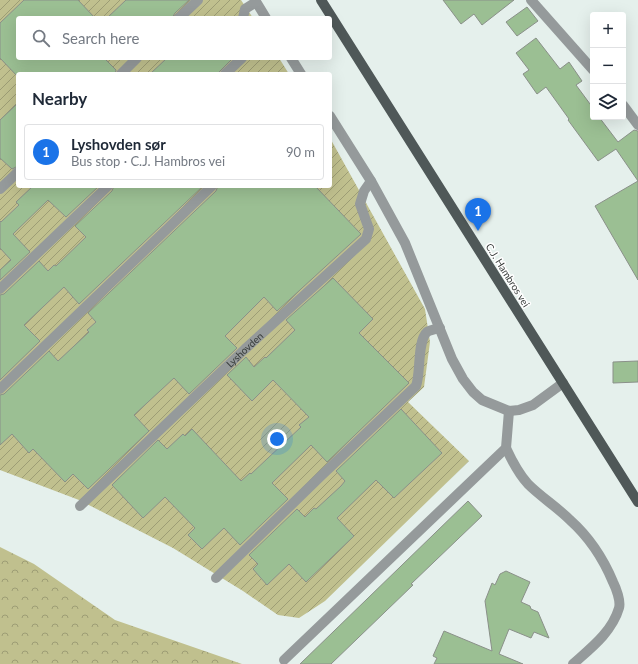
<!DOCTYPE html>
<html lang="en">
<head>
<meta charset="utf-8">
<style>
	:root { --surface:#fff; --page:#f6f6f7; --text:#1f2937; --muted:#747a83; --line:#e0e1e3; --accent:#1a73e8 }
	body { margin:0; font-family:Lato,sans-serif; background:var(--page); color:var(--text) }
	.controls { position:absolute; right:12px; top:12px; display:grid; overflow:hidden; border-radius:4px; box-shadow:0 4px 16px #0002 }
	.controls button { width:36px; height:36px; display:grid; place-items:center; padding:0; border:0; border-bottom:1px solid var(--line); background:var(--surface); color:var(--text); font:20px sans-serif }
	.you { position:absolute; left:277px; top:439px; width:14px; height:14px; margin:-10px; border:3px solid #fff; border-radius:50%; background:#1a73e8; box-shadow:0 0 0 6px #1a73e833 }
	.badge { display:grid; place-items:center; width:26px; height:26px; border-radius:50%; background:var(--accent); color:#fff; font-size:13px; font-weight:700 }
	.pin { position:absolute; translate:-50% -33px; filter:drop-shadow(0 1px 2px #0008) }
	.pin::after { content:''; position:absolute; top:21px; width:14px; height:12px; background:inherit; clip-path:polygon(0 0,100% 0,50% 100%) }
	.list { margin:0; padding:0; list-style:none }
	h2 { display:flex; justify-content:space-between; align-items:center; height:52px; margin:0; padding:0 16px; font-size:17px }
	h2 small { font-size:13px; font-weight:400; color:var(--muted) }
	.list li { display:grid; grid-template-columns:26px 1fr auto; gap:12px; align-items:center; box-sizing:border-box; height:56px; margin:0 8px 8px; padding:0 8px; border:1px solid var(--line); border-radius:4px }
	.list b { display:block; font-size:15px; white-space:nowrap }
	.list p { margin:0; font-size:13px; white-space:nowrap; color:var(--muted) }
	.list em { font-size:13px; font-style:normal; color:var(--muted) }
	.icon { flex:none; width:22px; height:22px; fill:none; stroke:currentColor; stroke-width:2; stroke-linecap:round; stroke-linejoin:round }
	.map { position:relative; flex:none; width:638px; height:664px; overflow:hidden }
	.search { position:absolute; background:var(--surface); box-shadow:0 4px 16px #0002; left:16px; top:16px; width:316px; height:44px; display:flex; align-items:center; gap:10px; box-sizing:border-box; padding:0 14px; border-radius:4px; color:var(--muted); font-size:15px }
	.panel { position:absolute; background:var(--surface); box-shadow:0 4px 16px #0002; left:16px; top:72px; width:316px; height:116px; border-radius:4px }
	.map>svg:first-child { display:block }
</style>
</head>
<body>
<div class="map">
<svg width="638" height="664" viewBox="0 0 638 664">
	<defs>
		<pattern id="forest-crowns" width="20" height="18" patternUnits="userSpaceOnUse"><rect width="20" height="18" fill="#c0c08e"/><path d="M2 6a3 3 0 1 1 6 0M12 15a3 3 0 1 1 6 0" fill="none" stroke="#9d9d75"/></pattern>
		<pattern id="garden-furrows" width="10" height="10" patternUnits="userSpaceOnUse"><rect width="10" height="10" fill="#c0c08e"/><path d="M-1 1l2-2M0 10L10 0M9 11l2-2" fill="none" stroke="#9d9d75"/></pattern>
	</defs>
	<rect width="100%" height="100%" fill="#e5f0ec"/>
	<polygon fill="url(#forest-crowns)" points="0,547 34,564 115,620 242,664 0,664"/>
	<polygon fill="url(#garden-furrows)" points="0,0 241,0 253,18 18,18 18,58 279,58 289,74 18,74 18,186 330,186 330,138 425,309 430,342 424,387 408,402 469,461 325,601 299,618 278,615 243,591 173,548 79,500 0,470"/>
	<g fill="#9bbf93" stroke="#8a9089">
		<polygon points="24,0 78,0 95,18 18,18 18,58 104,58 116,70 115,74 18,74 18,77 0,58 0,23"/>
		<polygon points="126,0 189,0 175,13 172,18 107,18"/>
		<polygon points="443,0 514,0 482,25 474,14 461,24"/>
		<polygon points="527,7 538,21 517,36 506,22"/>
		<polygon points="536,38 560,69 569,62 582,81 576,85 593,108 593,117 599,117 618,142 634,130 638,131 638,181 616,149 598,161 568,120 569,119 546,87 537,94 523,74 529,70 516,53"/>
		<polygon points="167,58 233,58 217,74 150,74"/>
		<polygon points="18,103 18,166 12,169 0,158 0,120"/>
		<polygon points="638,181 638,280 595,206"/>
		<polygon points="33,186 99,186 66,217 48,200 13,234 30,252 0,280 0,270 11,260 0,248 0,221 1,222 19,205 16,202"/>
		<polygon points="114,186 203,186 79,304 64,287 24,325 40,341 0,380 0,295 4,294 39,261 48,271 54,265 56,266 86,237 75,226 112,191"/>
		<polygon points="218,186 315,186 361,234 277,311 264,297 225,336 237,348 189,394 174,378 134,415 149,431 88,489 73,474 65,482 33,449 29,453 12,434 0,445 0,395 4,394 49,351 58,361 89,332 87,330 96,322 88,313 216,191"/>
		<polygon points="333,278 373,319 359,333 409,383 327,462 311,445 272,483 288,499 240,545 224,528 202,549 188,535 195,528 165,497 143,518 112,485 158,440 167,449 183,434 185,436 192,429 241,481 250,473 251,474 301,427 299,425 309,417 273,380 252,401 227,375 246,357 254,367 265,357 266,358 295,330 286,320"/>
		<polygon points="638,361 638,382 613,383 613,362"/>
		<polygon points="401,409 442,453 394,498 376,480 337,518 354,536 306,582 289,564 267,585 253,569 258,564 249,555 297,509 305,517 314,508 316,509 341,486 345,481 336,471"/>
		<polygon points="468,501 482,516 411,584 413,585 331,664 300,664"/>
		<polygon points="506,571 530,582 521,602 530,606 531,609 538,612 549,638 534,632 531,638 509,629 499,654 523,664 434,664 437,658 433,656 444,631 492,651 485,601 492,583 495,585 500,574"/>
	</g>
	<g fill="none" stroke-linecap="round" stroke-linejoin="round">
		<g stroke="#959a9b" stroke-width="10">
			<polyline points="255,0 266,18"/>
			<polyline points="531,0 593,70"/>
			<polyline points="179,18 198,0"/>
			<polyline points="243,18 245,9 256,2"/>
			<polyline points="291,58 301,74"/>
			<polyline points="121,74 137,58"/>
			<polyline points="225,74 242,58"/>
			<polyline points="623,105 638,125"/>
			<polyline points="330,116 371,181 405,243 452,359 463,379 473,392 482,400 509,411 519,410 533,405 563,383"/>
			<polyline points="0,189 18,172"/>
			<polyline points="0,289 108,186"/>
			<polyline points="0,389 212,186"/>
			<path d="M506,448C512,461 518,473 528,484C541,497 557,507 570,520C589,537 603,558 613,582C616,588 621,601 619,608C612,632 591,648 573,664"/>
			<path id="s1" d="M80,506L245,349L366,239L369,229L360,204L364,191L371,181"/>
			<path d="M216,578L322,475L416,386C421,373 417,341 427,332C430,330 436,329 440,328"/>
			<polyline points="284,660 506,448 509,411"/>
		</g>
		<polyline stroke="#4f5858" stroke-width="10" points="321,0 638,502"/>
	</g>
	<g text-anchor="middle" stroke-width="3" stroke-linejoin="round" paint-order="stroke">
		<g font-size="10" fill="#383d3b" stroke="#fff">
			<text transform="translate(508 275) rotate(58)" y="4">C.J. Hambros vei</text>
			<text dy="4" stroke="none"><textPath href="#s1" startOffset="227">Lyshovden</textPath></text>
		</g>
	</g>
</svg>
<div class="controls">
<button>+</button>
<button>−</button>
<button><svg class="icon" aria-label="layers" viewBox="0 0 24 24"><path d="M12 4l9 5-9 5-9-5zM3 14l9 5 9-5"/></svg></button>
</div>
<div class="you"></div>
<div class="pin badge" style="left:478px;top:231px">1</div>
<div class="search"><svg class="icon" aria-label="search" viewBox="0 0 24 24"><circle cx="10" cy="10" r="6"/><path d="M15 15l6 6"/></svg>Search here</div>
<section class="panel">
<h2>Nearby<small></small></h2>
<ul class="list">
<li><span class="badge">1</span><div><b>Lyshovden sør</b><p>Bus stop · C.J. Hambros vei</p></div><em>90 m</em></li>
</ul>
</section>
</div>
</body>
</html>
